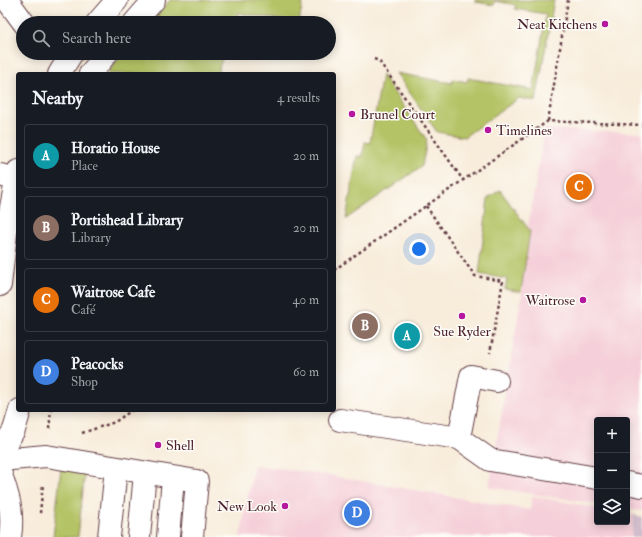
<!DOCTYPE html>
<html lang="en">
<head>
<meta charset="utf-8">
<style>
	:root { --surface:#171b24; --page:#242831; --text:#f1f3f6; --muted:#9ea1a6; --line:#363941; --accent:#db2777 }
	body { margin:0; font-family:"IM FELL Double Pica",serif; background:var(--page); color:var(--text) }
	.controls { position:absolute; right:12px; bottom:12px; display:grid; overflow:hidden; border-radius:4px; box-shadow:0 2px 10px #0003 }
	.controls button { width:36px; height:36px; display:grid; place-items:center; padding:0; border:0; border-bottom:1px solid var(--line); background:var(--surface); color:var(--text); font:20px sans-serif }
	.you { position:absolute; left:419px; top:249px; width:14px; height:14px; margin:-10px; border:3px solid #fff; border-radius:50%; background:#1a73e8; box-shadow:0 0 0 6px #1a73e833 }
	.badge { display:grid; place-items:center; width:26px; height:26px; border-radius:50%; background:var(--accent); color:#fff; font-size:13px; font-weight:700 }
	.pin { position:absolute; translate:-50% -50%; border:2px solid #fff; box-shadow:0 1px 4px #0006 }
	.list { margin:0; padding:0; list-style:none }
	h2 { display:flex; justify-content:space-between; align-items:center; height:52px; margin:0; padding:0 16px; font-size:17px }
	h2 small { font-size:13px; font-weight:400; color:var(--muted) }
	.list li { display:grid; grid-template-columns:26px 1fr auto; gap:12px; align-items:center; box-sizing:border-box; height:64px; margin:0 8px 8px; padding:0 8px; border:1px solid var(--line); border-radius:4px }
	.list b { display:block; font-size:15px; white-space:nowrap }
	.list p { margin:0; font-size:13px; white-space:nowrap; color:var(--muted) }
	.list em { font-size:13px; font-style:normal; color:var(--muted) }
	.icon { flex:none; width:22px; height:22px; fill:none; stroke:currentColor; stroke-width:2; stroke-linecap:round; stroke-linejoin:round }
	.map { position:relative; flex:none; width:642px; height:537px; overflow:hidden }
	.search { position:absolute; background:var(--surface); box-shadow:0 2px 10px #0003; left:16px; top:16px; width:320px; height:44px; display:flex; align-items:center; gap:10px; box-sizing:border-box; padding:0 14px; border-radius:22px; color:var(--muted); font-size:15px }
	.panel { position:absolute; background:var(--surface); box-shadow:0 2px 10px #0003; left:16px; top:72px; width:320px; height:340px; border-radius:4px }
	.map>svg:first-child { display:block }
</style>
</head>
<body>
<div class="map">
<svg width="642" height="537" viewBox="0 0 642 537">
	<rect width="100%" height="100%" fill="#fdfcf7"/>
	<filter id="ink" filterUnits="userSpaceOnUse"><feTurbulence type="fractalNoise" baseFrequency=".025" numOctaves="2"/><feDisplacementMap in="SourceGraphic" scale="8" xChannelSelector="R" yChannelSelector="G"/><feConvolveMatrix kernelMatrix="1 2 1 2 8 2 1 2 1" color-interpolation-filters="sRGB"/></filter>
	<filter id="wash" filterUnits="userSpaceOnUse"><feTurbulence type="fractalNoise" baseFrequency=".012" numOctaves="4" result="noise"/><feDisplacementMap in="SourceGraphic" scale="16" xChannelSelector="R" yChannelSelector="G"/><feGaussianBlur stdDeviation="0.9" result="paint"/><feColorMatrix in="noise" values="0 0 0 0 0 0 0 0 0 0 0 0 0 0 0 0 0 1.4 0 .05"/><feComposite in="paint" operator="in"/></filter>
	<g filter="url(#wash)">
		<rect width="100%" height="100%" fill="#f8ecda"/>
		<g fill="#f5cfd9">
			<polygon points="545,129 642,133 642,511 627,509 627,420 597,420 597,504 489,487 522,294 528,226"/>
			<polygon points="254,465 327,475 530,510 532,496 597,508 597,522 627,522 627,514 634,515 631,537 240,537"/>
		</g>
		<polygon fill="#d1bdcb" points="634,515 642,517 642,537 631,537"/>
		<g fill="#b4c365" stroke="#7f7148">
			<polygon points="170,0 303,0 299,23 238,13 234,23 149,23"/>
			<polygon points="475,0 554,0 536,101 519,98 464,137 437,132 396,73 452,83 453,79 467,82 468,78 533,90 546,14 515,9 516,5 495,1 494,5 475,2"/>
			<polygon points="122,53 224,53 217,74 107,74"/>
			<polygon points="382,75 427,140 422,166 346,219 357,156 362,157 365,142 370,143"/>
			<polygon points="500,190 530,231 521,292 505,289 507,279 479,274 488,198"/>
			<polygon points="61,468 85,471 78,537 53,537"/>
		</g>
	</g>
	<g filter="url(#ink)">
		<g fill="none" stroke-linecap="round" stroke-linejoin="round">
			<g stroke="#643e45" stroke-width="24">
				<g id="minor">
					<polyline points="7,0 24,23"/>
					<polyline points="0,175 16,179"/>
					<polyline points="340,420 459,438 490,460 597,478"/>
					<polyline points="459,438 471,376 497,381"/>
					<polyline points="0,460 46,456 197,481 192,537"/>
					<polyline points="627,483 642,486"/>
					<polyline points="109,537 116,468"/>
					<polyline points="139,537 145,473"/>
					<polyline points="168,537 173,478"/>
				</g>
			</g>
			<g stroke="#643e45" stroke-width="24">
				<g id="major">
					<polyline points="97,23 117,0"/>
					<polyline points="134,23 154,0"/>
					<polyline points="59,74 72,53"/>
					<polyline points="90,74 107,53"/>
					<polyline points="0,285 6,233 18,171"/>
					<polyline points="0,453 14,430 20,410"/>
					<path d="M0,472C8,495 14,512 10,537"/>
				</g>
			</g>
			<g stroke="#643e45" stroke-width="2.5" stroke-dasharray="3 3" stroke-linecap="butt">
				<polyline points="374,59 379,61 463,180"/>
				<polyline points="548,121 568,0"/>
				<polyline points="426,206 475,276 503,281 490,353"/>
				<polyline points="334,270 548,121 642,125"/>
				<polyline points="49,429 51,410"/>
				<polyline points="82,433 115,422 132,410"/>
				<polyline points="40,513 43,484"/>
			</g>
			<use href="#minor" stroke="#fff" stroke-width="22"/>
			<use href="#major" stroke="#fff" stroke-width="22"/>
		</g>
	</g>
	<g fill="#b5179e" stroke="#fdfcf7" stroke-width="1.5">
		<circle cx="605" cy="24" r="4"/>
		<circle cx="352" cy="114" r="4"/>
		<circle cx="488" cy="130" r="4"/>
		<circle cx="583" cy="300" r="4"/>
		<circle cx="462" cy="316" r="4"/>
		<circle cx="158" cy="445" r="4"/>
		<circle cx="285" cy="506" r="4"/>
	</g>
	<g text-anchor="middle" stroke-width="3" stroke-linejoin="round" paint-order="stroke">
		<g font-size="14" fill="#4a1f2b" stroke="#fdfcf7" text-anchor="end">
			<text x="597" y="29">Neat Kitchens</text>
			<text x="360" y="119" text-anchor="start">Brunel Court</text>
			<text x="496" y="135" text-anchor="start">Timelines</text>
			<text x="575" y="305">Waitrose</text>
			<text x="462" y="336" text-anchor="middle">Sue Ryder</text>
			<text x="166" y="450" text-anchor="start">Shell</text>
			<text x="277" y="511">New Look</text>
		</g>
	</g>
</svg>
<div class="controls">
<button>+</button>
<button>−</button>
<button><svg class="icon" aria-label="layers" viewBox="0 0 24 24"><path d="M12 4l9 5-9 5-9-5zM3 14l9 5 9-5"/></svg></button>
</div>
<div class="you"></div>
<div class="pin badge" style="left:407px;top:336px;background:#0f9aa8">A</div>
<div class="pin badge" style="left:365px;top:326px;background:#8d6e63">B</div>
<div class="pin badge" style="left:579px;top:187px;background:#e8710a">C</div>
<div class="pin badge" style="left:357px;top:513px;background:#3f7fe0">D</div>
<div class="search"><svg class="icon" aria-label="search" viewBox="0 0 24 24"><circle cx="10" cy="10" r="6"/><path d="M15 15l6 6"/></svg>Search here</div>
<section class="panel">
<h2>Nearby<small>4 results</small></h2>
<ul class="list">
<li><span class="badge" style="background:#0f9aa8">A</span><div><b>Horatio House</b><p>Place</p></div><em>20 m</em></li>
<li><span class="badge" style="background:#8d6e63">B</span><div><b>Portishead Library</b><p>Library</p></div><em>20 m</em></li>
<li><span class="badge" style="background:#e8710a">C</span><div><b>Waitrose Cafe</b><p>Café</p></div><em>40 m</em></li>
<li><span class="badge" style="background:#3f7fe0">D</span><div><b>Peacocks</b><p>Shop</p></div><em>60 m</em></li>
</ul>
</section>
</div>
</body>
</html>
